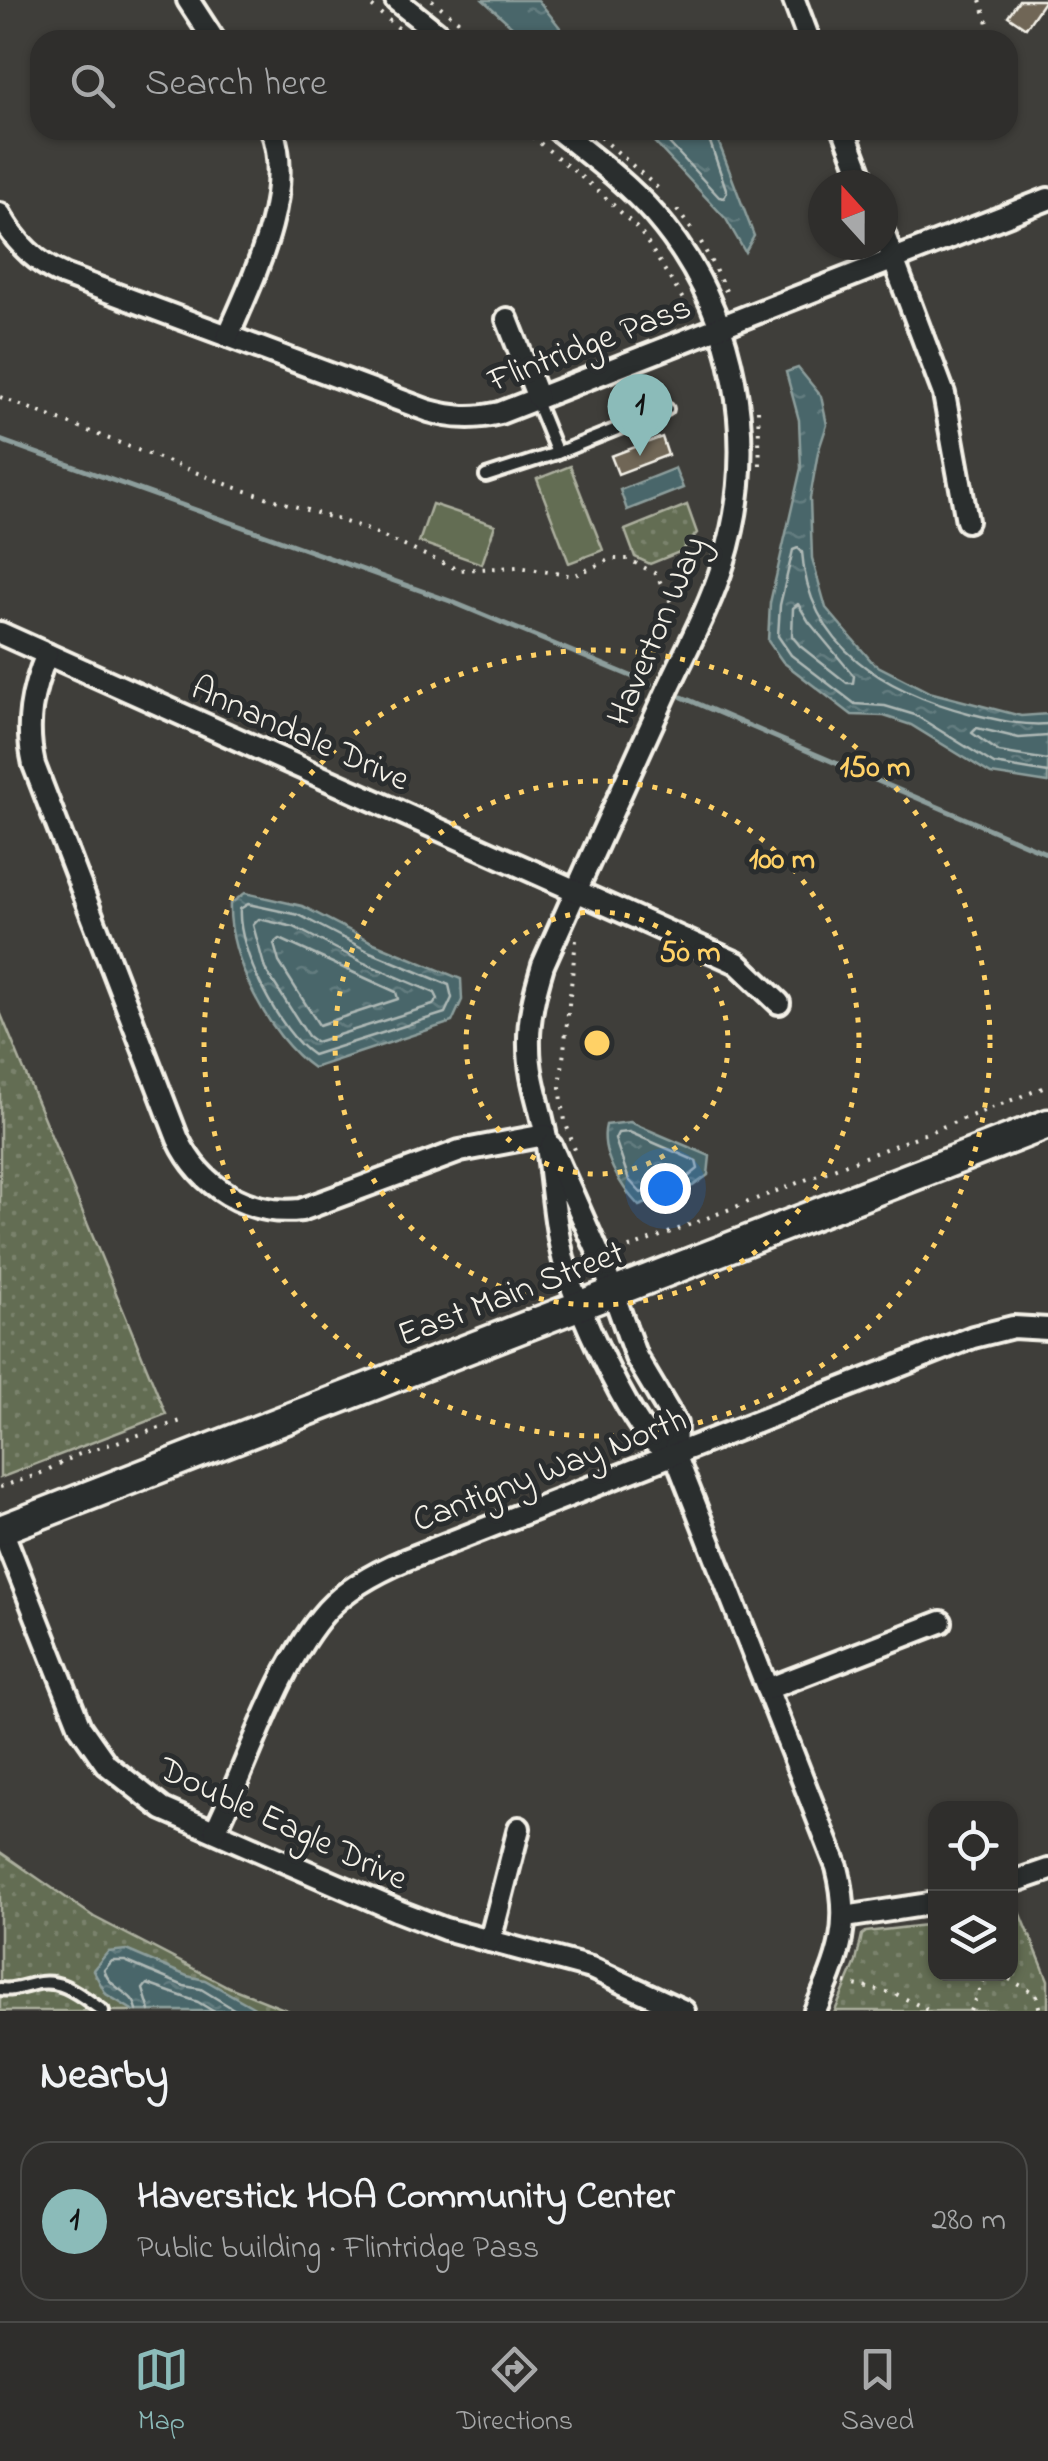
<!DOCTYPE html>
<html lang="en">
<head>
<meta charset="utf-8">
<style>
	:root { --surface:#2f2e2c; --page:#373634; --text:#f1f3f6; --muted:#a7a8a9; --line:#4a4a48; --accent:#8bbbb9 }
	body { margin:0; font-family:"Indie Flower",sans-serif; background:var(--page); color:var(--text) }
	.controls { position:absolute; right:30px; bottom:30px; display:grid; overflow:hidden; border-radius:20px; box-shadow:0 2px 8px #0004 }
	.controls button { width:90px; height:90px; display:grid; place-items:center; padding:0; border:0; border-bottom:2px solid var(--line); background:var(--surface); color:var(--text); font:50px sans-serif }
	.compass { position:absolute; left:808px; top:170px; width:90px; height:90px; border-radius:50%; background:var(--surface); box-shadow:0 2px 8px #0004; rotate:339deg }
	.you { position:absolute; left:665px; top:1188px; width:35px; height:35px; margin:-25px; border:8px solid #fff; border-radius:50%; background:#1a73e8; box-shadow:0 0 0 15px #1a73e833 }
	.badge { display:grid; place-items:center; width:65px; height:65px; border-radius:50%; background:var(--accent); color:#111; font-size:32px; font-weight:700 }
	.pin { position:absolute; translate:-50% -82px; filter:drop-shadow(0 2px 5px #0008) }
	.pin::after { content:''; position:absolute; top:52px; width:35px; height:30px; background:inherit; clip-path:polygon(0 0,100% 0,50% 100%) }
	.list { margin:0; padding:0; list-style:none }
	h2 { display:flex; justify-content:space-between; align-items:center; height:130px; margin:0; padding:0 40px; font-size:42px }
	h2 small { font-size:32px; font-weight:400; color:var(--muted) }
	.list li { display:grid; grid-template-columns:65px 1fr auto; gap:30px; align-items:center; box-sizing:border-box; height:160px; margin:0 20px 20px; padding:0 20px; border:2px solid var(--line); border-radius:30px }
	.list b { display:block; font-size:38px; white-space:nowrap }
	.list p { margin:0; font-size:32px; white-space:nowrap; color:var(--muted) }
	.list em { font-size:32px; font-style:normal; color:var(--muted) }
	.icon { flex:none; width:55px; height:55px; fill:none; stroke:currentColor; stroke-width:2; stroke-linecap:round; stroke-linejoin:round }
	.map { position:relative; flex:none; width:1048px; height:2011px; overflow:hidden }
	.search { position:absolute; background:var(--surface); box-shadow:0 2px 8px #0004; left:30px; right:30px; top:30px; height:110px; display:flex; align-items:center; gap:25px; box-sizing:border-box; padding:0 35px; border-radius:30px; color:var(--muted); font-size:38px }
	.sheet { height:310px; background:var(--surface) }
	nav { display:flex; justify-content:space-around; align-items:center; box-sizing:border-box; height:140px; border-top:2px solid var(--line); background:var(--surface); font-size:28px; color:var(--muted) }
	nav a { display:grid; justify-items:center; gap:5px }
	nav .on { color:var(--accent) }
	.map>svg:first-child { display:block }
</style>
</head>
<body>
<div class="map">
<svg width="1048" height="2011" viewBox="0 0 1048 2011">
	<defs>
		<pattern id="grass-dots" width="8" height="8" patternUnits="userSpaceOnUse" patternTransform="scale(2.5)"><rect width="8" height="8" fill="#636d53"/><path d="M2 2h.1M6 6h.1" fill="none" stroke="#7a826c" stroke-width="1.8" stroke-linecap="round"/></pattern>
		<pattern id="water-ripples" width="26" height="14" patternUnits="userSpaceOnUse" patternTransform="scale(2.5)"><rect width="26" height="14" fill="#48666a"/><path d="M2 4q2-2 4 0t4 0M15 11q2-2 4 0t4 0" fill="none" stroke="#637c7f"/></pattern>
	</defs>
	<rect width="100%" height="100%" fill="#3f3e3a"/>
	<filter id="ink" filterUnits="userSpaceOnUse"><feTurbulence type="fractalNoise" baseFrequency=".01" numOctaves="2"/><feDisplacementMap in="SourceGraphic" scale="20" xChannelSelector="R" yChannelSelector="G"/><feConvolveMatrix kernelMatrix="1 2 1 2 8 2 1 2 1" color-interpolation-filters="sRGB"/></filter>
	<g filter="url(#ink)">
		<g fill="url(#grass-dots)" stroke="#acaf9e" stroke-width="2.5">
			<polygon points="687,505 697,533 682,551 650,564 635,557 625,530"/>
			<polygon points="0,1012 166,1414 0,1478"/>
			<polygon points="0,1852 94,1917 229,1987 289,2011 0,2011"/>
			<polygon points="1016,1902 1048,1980 1048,2011 835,2011 856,1962 862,1935 866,1932 935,1924 936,1974 1010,1974 1011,1904"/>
		</g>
		<g fill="#636d53" stroke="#acaf9e" stroke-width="2.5">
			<polygon points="570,466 603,550 569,563 537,479"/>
			<polygon points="432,504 495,525 482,564 419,542"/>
		</g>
		<g fill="url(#water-ripples)" stroke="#8d9e9c" stroke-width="2.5">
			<polygon points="483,0 538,0 570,40 527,40"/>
			<polygon points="643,130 714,130 754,236 745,252 726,219"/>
			<polygon points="798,368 821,396 827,425 818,452 810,498 812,558 826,608 874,664 929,692 1021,716 1048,714 1048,783 991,774 911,725 884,716 852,715 783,662 768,641 770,603 801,468 799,420 786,372"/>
			<polygon points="675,468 683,488 627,510 620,490"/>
			<path d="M245,893L302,906L374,943L461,979L462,1000L452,1022L313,1068C269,1037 228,958 230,904Z"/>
			<path d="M630,1122L710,1156L708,1175L693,1186L639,1206C621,1187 599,1153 606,1125Z"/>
			<polygon points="126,1950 187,1976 205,1980 260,2011 134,2011 106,1994 93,1970 108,1952"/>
		</g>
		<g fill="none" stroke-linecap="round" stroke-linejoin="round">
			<g stroke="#afb9b6" stroke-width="2.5">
				<polyline points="657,130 719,197 724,198 727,192 706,130"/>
				<polygon points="798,604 809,622 854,676 853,683 847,683 800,646 792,636 793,608"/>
				<path d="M1048,724C1021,726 999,720 972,714C887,692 809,649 802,552L798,548L793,550L780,605L778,636L791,655L855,704L885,706L915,715L994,764L1048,773"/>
				<polyline points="1048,736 1019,738 977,728 972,733 999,752 1048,760"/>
				<path d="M248,904L299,915L370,952L449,985L452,998L445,1013L313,1055C280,1033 237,950 240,909Z"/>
				<polygon points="259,919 294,927 364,963 435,993 438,999 433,1005 316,1042 308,1036 265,969 253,925"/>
				<polygon points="280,939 396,992 398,999 319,1025 279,962 274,944"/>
				<polygon points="629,1132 696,1161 698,1169 688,1177 641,1193 629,1180 615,1139 618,1133"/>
				<path d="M137,2011C135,1991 111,1992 104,1970L112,1961H125L184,1986L201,1989L237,2011"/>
				<polyline points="150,2011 143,1989 147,1984 198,2002 213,2011"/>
			</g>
			<g stroke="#8d9e9c" stroke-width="5">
				<polyline points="0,440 450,601 650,684"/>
				<polyline points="682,697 1048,854"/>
			</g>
		</g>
		<g fill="#6f6657" stroke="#f4f1e8" stroke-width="2.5">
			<polygon points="1019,0 1045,0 1026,28 1008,16"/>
			<polygon points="662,437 668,455 618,474 611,456"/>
		</g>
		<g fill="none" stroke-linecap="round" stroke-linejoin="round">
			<g stroke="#f4f1e8" stroke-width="18">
				<g id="lane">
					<polyline points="535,399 557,453 667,409"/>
					<polyline points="486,476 557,453"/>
					<path d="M0,1989C13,1991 21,1987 34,1984C62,1977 81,1996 103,2011"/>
				</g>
			</g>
			<g stroke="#f4f1e8" stroke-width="28">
				<g id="street">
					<polyline points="188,0 214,40"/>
					<polyline points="396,0 446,40"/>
					<polyline points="794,0 809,40"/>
					<path d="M558,130C592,157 627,183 655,215C738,311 760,445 723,564C708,612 682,657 662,702C622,790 582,877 543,965C535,992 528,1018 529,1047C529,1079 541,1107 546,1138C552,1181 554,1224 565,1266C574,1301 629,1422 655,1443C660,1448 668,1451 675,1454"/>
					<polyline points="844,130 865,185"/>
					<path d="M0,214C15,242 35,263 64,275L429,411C454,418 475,419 500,413L1048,199"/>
					<polyline points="883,232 944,394 967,521"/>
					<polyline points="507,319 538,398"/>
					<path d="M228,336C254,276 295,194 272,130"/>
					<polyline points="0,633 737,963 779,1003"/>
					<path d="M47,654C31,692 25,725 34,765L178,1139C200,1186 247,1216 301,1210L460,1151L545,1135"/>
					<path d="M551,1146L601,1259L636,1357L676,1424L675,1454L837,1867C852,1925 839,1958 815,2011"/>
					<polyline points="2,1530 80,1727 106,1764 163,1809 398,1911 445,1929 591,1968 684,2011"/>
					<polyline points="767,1689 941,1622"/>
					<path d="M215,1831C249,1762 277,1666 327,1610C348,1587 377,1572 405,1560L973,1337L1013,1327L1048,1329"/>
					<polyline points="1010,1883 1048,1870"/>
					<polyline points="845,1917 936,1903"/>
					<polyline points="490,1941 519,1828"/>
				</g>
			</g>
			<g stroke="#f4f1e8" stroke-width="35">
				<polyline id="secondary" points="0,1530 1048,1124"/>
			</g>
			<g stroke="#f4f1e8" stroke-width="4" stroke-dasharray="2.5 8" stroke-linecap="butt">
				<polyline points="364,0 413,40"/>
				<polyline points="432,0 482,40"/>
				<polyline points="980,0 994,40"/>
				<polyline points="1008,75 1013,86"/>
				<polyline points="524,130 602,194 640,231 691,312"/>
				<polyline points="593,130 661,191"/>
				<polyline points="677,210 695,234"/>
				<polyline points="701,242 726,291"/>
				<polyline points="0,397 234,487 361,527 459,570 518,567 573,576 611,559 628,559 656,574 677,614"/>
				<polyline points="758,410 760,465"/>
				<polyline points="576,940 560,1087 565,1121 576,1153"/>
				<polyline points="619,1252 1048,1086"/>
				<polyline points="0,1487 37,1475 77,1455 181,1421"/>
				<polyline points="1000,1974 1036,1994 1040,2011"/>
				<polyline points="845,1983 896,1994 930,2011"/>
				<polyline points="970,2011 986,1974"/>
			</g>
			<use href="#lane" stroke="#2a2d2e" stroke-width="10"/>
			<use href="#street" stroke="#2a2d2e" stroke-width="20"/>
			<use href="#secondary" stroke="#2a2d2e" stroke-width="28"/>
		</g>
	</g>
	<g fill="none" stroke="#ffd166" stroke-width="5" stroke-dasharray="5 10">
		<circle cx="597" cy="1043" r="131"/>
		<circle cx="597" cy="1043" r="262"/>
		<circle cx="597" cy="1043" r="393"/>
	</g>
	<g text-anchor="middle" stroke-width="10" stroke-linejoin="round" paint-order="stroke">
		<g font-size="35" fill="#f4f1e8" stroke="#2a2d2e">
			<text transform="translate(589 342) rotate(-21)" y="12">Flintridge Pass</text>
			<text transform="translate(655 630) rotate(-67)" y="12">Haverton Way</text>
			<text transform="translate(301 732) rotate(24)" y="12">Annandale Drive</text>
			<text transform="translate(510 1292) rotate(-21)" y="12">East Main Street</text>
			<text transform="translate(549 1468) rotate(-21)" y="12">Cantigny Way North</text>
			<text transform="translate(284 1822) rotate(25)" y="12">Double Eagle Drive</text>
		</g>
	</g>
	<circle cx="597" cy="1043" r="15" fill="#ffd166" stroke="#2a2d2e" stroke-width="5"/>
	<g font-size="30" text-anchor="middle" font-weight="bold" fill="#ffd166" stroke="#2a2d2e" stroke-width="10" stroke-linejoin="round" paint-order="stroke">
		<text x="875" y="776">150 m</text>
		<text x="782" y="868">100 m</text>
		<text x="690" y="961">50 m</text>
	</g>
</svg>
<div class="controls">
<button><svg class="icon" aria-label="locate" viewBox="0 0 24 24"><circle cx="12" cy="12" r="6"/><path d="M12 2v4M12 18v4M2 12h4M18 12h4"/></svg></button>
<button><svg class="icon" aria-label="layers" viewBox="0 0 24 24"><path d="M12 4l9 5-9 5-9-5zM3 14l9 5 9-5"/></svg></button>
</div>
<svg class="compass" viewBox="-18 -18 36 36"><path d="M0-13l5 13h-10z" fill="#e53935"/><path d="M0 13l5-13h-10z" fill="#a7a8a9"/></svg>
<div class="you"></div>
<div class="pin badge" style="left:640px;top:456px">1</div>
<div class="search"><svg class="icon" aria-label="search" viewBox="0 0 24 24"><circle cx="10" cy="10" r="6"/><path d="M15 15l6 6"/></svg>Search here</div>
</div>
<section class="sheet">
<h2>Nearby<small></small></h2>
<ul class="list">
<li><span class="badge">1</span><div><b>Haverstick HOA Community Center</b><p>Public building · Flintridge Pass</p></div><em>280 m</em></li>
</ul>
</section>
<nav>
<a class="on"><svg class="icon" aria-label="map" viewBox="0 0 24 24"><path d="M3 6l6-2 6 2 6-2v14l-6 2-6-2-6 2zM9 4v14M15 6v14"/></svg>Map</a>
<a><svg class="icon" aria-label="directions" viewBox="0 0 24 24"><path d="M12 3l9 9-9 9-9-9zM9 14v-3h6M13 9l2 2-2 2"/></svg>Directions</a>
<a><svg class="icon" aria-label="saved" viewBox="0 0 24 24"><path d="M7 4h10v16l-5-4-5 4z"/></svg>Saved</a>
</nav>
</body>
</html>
